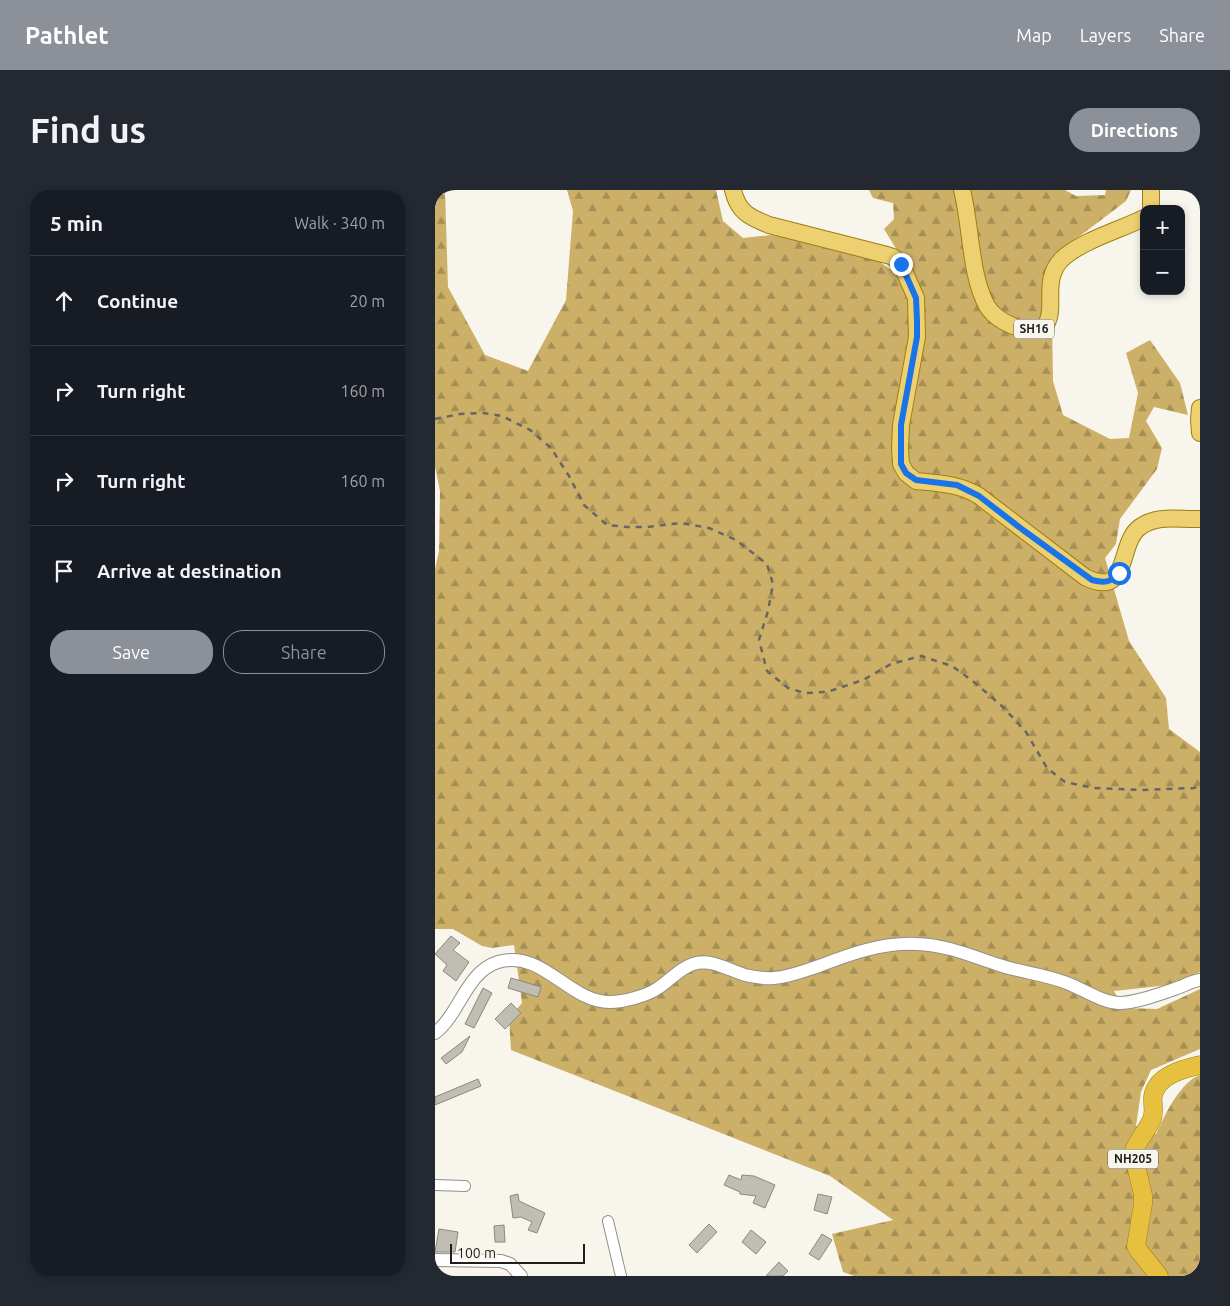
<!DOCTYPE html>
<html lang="en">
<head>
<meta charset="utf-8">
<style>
	:root { --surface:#171b24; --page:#242831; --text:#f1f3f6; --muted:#9ea1a6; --line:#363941; --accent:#8c9099 }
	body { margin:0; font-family:Ubuntu,sans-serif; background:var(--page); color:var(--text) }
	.controls { position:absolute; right:15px; top:15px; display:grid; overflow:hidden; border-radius:10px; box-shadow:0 2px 8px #0003 }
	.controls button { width:45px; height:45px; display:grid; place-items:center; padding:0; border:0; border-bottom:1px solid var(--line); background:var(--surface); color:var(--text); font:25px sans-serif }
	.scale { position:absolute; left:15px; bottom:12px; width:135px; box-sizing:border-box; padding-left:5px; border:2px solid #1f1e1b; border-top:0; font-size:14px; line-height:18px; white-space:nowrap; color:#1f1e1b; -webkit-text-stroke:4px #f8f5ed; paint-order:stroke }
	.stop { position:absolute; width:15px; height:15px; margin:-11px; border:4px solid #1a73e8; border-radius:50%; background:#fff }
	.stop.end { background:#1a73e8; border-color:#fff; box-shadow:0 1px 5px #0008 }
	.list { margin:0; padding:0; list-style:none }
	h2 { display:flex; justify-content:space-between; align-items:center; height:65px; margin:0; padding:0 20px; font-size:21px }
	h2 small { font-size:16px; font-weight:400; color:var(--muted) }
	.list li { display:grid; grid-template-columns:32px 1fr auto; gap:15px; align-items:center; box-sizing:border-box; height:90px; padding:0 20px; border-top:1px solid var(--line) }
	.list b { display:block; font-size:19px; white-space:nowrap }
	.list em { font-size:16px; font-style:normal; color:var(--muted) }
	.actions { display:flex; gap:10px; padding:15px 20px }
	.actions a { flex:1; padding:11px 0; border:1px solid var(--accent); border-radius:20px; text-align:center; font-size:18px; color:var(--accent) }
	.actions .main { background:var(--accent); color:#fff }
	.icon { flex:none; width:28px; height:28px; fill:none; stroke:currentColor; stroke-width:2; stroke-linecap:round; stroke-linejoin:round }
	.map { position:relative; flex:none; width:765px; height:1086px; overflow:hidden; border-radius:20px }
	header { display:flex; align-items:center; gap:30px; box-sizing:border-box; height:70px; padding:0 25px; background:var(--accent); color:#fff }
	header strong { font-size:24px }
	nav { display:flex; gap:28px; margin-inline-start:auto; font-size:18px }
	.intro { display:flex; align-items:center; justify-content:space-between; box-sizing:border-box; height:120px; padding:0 30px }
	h1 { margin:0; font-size:35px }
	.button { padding:12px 22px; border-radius:20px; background:var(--accent); color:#fff; font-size:18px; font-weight:700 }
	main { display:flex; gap:30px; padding:0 30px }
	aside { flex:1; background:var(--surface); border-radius:20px; box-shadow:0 2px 8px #0003 }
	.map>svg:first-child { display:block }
</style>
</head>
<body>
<header>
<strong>Pathlet</strong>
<nav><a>Map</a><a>Layers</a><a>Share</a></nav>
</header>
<div class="intro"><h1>Find us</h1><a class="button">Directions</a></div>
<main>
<aside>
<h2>5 min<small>Walk · 340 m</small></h2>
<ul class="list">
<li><svg class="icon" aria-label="ahead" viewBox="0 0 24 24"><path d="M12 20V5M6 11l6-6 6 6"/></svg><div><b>Continue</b></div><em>20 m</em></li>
<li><svg class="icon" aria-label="right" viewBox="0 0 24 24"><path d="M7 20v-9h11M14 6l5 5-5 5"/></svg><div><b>Turn right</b></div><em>160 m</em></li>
<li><svg class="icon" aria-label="right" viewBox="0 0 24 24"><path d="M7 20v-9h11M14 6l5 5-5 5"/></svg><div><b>Turn right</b></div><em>160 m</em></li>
<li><svg class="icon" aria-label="arrive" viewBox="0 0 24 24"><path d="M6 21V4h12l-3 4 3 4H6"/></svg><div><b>Arrive at destination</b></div></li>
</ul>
<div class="actions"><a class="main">Save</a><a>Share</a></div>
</aside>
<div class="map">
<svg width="765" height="1086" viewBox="0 0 765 1086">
	<defs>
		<pattern id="forest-firs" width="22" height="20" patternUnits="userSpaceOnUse" patternTransform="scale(1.25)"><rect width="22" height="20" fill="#cdb068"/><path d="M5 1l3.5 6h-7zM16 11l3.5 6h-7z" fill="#a68f55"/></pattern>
	</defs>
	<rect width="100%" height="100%" fill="#f8f5ed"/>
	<path fill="url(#forest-firs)" d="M0,0H10L13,97L50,165L93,181L131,110L138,21L132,0H281L288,31L308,48L336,45L404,57L441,69L455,79L471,75L449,39L459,29L458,13L438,8L434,0H630L641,6L670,5L671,0H696L691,11L616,68L618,191L628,225L675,249L694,248L703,203L691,163L715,150L745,193L753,225L719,217L711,231L727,258L722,279L685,329L681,354L670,368L694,451L731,508L734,539L765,562V782L734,795L679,801L689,818L722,819L765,799V859L716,880L706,902L701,936L721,944C730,925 745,892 765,885V1086H419L408,1082L397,1044L458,1030L395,986L76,860L74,828L87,813L79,755L57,758L47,756L18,739H0V379L4,361L5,301L0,277Z"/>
	<g fill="#c0bdb5" stroke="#8b8881">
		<polygon points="16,746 25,753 18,760 34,772 21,791 8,781 12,775 0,764"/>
		<polygon points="76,788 106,797 103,807 73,798"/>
		<polygon points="48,798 57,803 39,838 30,834"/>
		<polygon points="76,813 86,823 70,839 60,829"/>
		<polygon points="35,846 27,862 11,874 6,868"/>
		<polygon points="43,889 46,896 0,915 0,907"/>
		<polygon points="294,985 306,990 307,985 319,986 340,995 330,1018 318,1013 321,1006 305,1004 305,1002 289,995"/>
		<polygon points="83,1004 84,1011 110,1023 102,1043 93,1040 97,1032 86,1027 78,1028 75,1006"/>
		<polygon points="383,1004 397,1007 392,1024 379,1020"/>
		<polygon points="274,1034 282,1042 262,1063 254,1055"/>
		<polygon points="69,1035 70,1052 60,1052 59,1036"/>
		<polygon points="4,1039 23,1042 20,1062 0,1062"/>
		<polygon points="316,1040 331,1052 321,1064 307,1052"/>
		<polygon points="387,1044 397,1050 384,1070 374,1064"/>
		<polygon points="344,1072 353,1081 348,1086 331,1086"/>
	</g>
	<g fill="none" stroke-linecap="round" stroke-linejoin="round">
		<g stroke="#928f88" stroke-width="12">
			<g id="minor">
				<polyline points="0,995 30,996"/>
				<polyline points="173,1031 186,1086"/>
			</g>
		</g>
		<g stroke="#928f88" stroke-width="14">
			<g id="tertiary">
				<path d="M0,843C25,824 31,782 63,772C108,759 133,812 175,812C188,812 212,806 223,798C234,791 245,778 258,774C276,768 293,780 310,785C319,787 330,789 339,788C355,787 369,781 384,776C415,764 448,752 482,754C512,755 536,766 564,775C585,782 608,784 629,792C647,798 665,812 684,813C702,813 728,803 745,797C752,794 758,791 765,790"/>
				<polyline points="0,1070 66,1071 75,1074 86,1086"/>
			</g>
		</g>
		<g stroke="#9d7e13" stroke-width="18">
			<g id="primary">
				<path d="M298,0C303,22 314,27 334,35L452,65L458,67L466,74L481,108L482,147L466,235L465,258L466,274L471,283L481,291C503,293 525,294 544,306L650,387C696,410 682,353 705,337C723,324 744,330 765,329"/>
				<path d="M527,0C536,34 535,86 552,116C559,128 576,137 590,139C596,139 606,141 611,134C622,118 606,90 627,69C646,51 685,40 709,28"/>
				<polyline points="716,19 716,0"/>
				<polyline points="765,218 764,229 765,243"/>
			</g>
		</g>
		<g stroke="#9d7e13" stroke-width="19">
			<path id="trunk" d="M724,1086L704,1061L701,1056L708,1014V1005L698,963C702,951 712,941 717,929C720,921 717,913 718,906C722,885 748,879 765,875"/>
		</g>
		<use href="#minor" stroke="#fff" stroke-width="10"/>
		<use href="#tertiary" stroke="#fff" stroke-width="12"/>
		<use href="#primary" stroke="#edd06f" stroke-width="16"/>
		<use href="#trunk" stroke="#e7c03f" stroke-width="18"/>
		<polyline stroke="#686662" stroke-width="2.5" stroke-dasharray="6 6" stroke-linecap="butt" points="0,229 25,224 48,223 67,226 95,240 116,258 134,286 149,315 172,335 192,337 212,337 246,333 274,338 301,350 332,374 338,394 333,421 324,450 332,481 353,498 370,503 392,502 428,490 456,474 486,466 517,476 539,492 568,517 591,542 612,578 630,592 659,598 707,600 759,598 765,595"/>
	</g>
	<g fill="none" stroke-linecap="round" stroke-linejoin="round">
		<path stroke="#1a73e8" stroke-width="6" d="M466,74L481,108L482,131V147L466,235V274L471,283L481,290L522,295L544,306L588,340L657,390C668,393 676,393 684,383"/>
	</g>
	<g text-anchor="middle" stroke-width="4" stroke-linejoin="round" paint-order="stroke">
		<g fill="#f8f5ed" stroke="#605e5a" stroke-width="1">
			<rect x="579" y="129.5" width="40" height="19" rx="4"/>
			<rect x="673" y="959.5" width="50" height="19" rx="4"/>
		</g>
		<g font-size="12" font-weight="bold" fill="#1f1e1b">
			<text x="599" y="143">SH16</text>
			<text x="698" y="973">NH205</text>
		</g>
	</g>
</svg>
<div class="controls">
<button>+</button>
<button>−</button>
</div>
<div class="scale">100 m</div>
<div class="stop" style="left:684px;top:383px"></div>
<div class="stop end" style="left:466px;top:74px"></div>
</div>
</main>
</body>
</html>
